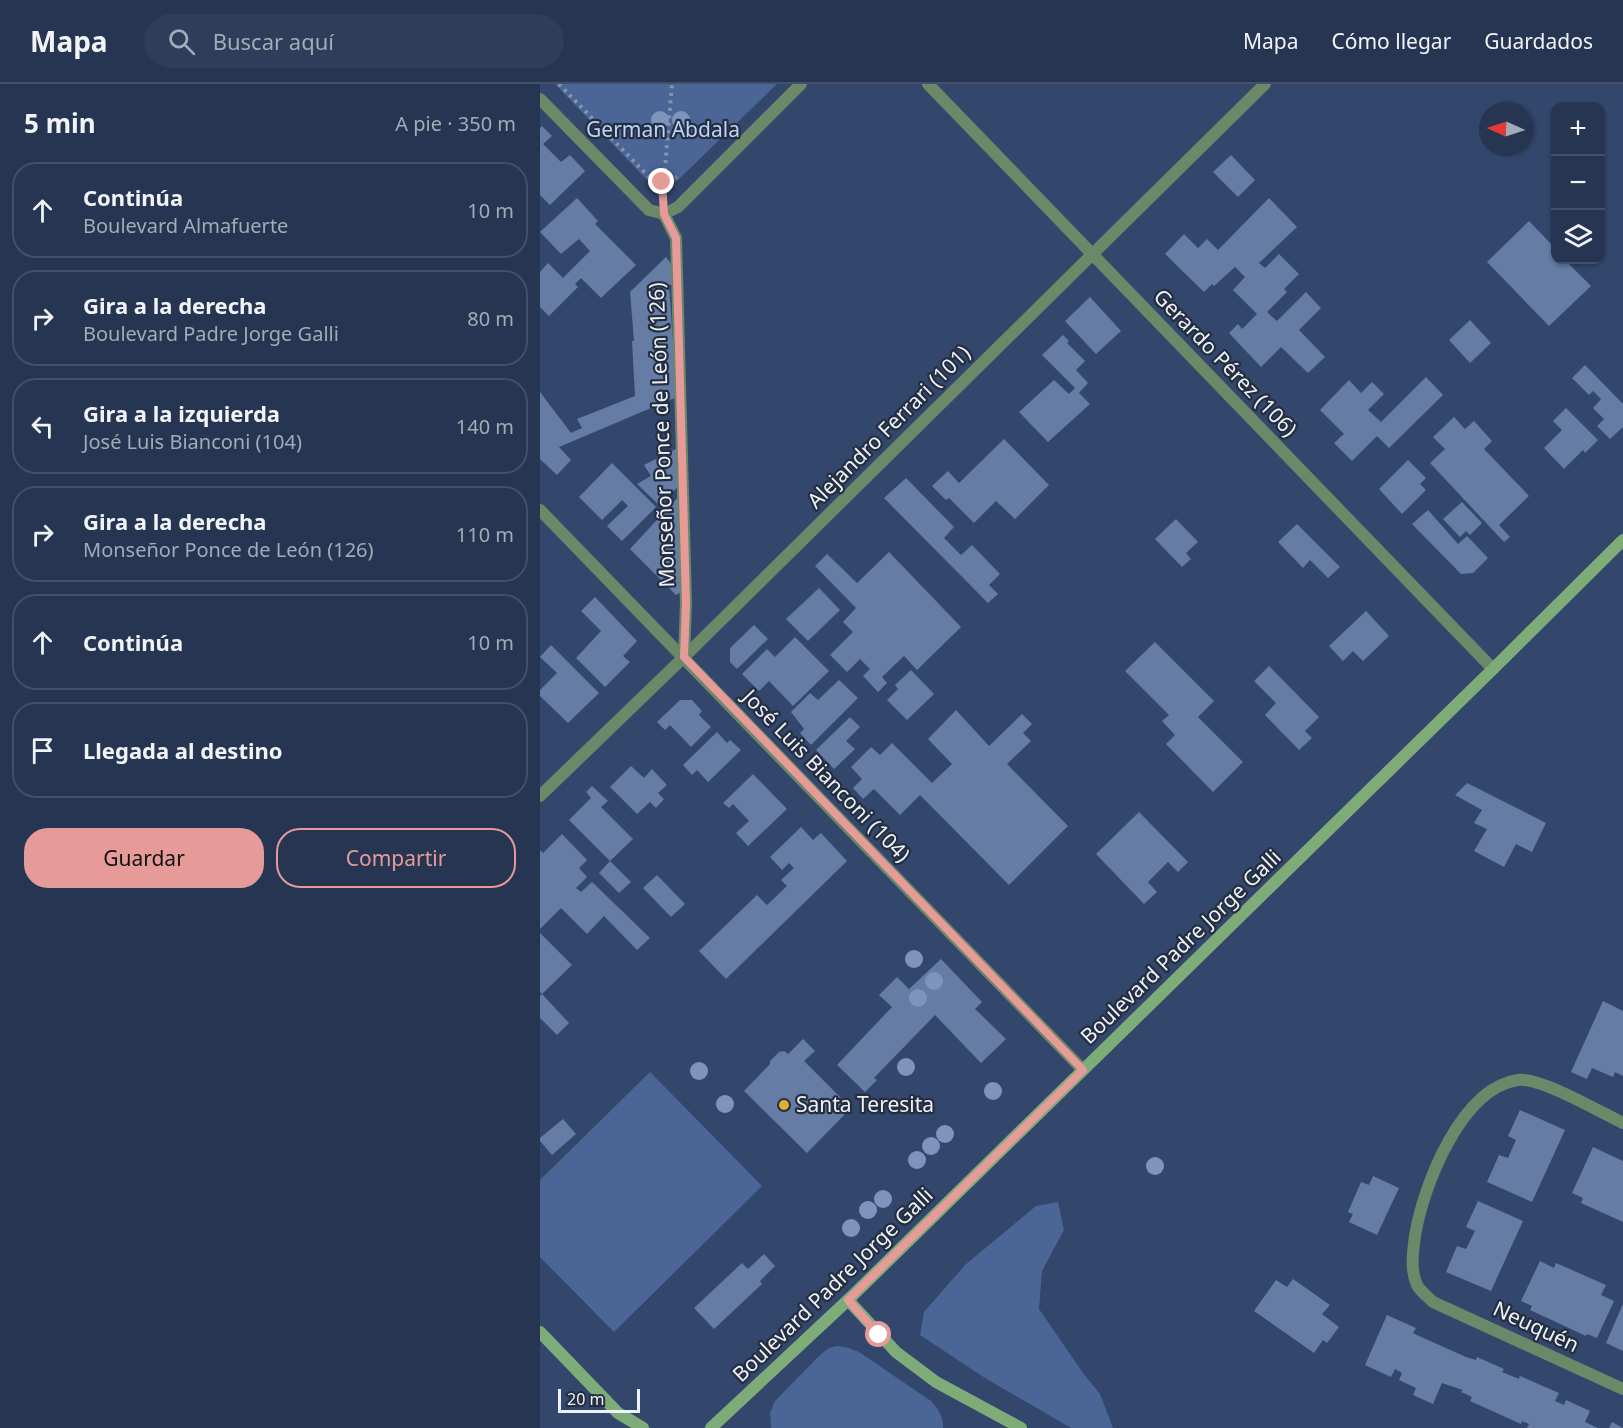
<!DOCTYPE html>
<html lang="es">
<head>
<meta charset="utf-8">
<style>
	:root { --surface:#263552; --page:#2e3d59; --text:#f1f3f6; --muted:#a4abb8; --line:#425069; --accent:#e69b98 }
	body { margin:0; font-family:"Noto Sans",sans-serif; background:var(--page); color:var(--text) }
	.controls { position:absolute; right:18px; top:18px; display:grid; overflow:hidden; border-radius:12px; box-shadow:0 2px 4px #0004 }
	.controls button { width:54px; height:54px; display:grid; place-items:center; padding:0; border:0; border-bottom:2px solid var(--line); background:var(--surface); color:var(--text); font:30px sans-serif }
	.compass { position:absolute; left:939px; top:18px; width:54px; height:54px; border-radius:50%; background:var(--surface); box-shadow:0 2px 4px #0004; rotate:273deg }
	.scale { position:absolute; left:18px; bottom:15px; width:82px; box-sizing:border-box; padding-left:6px; border:3px solid #edf2fb; border-top:0; font-size:16px; line-height:21px; white-space:nowrap; color:#edf2fb; -webkit-text-stroke:4px #242e3f; paint-order:stroke }
	.stop { position:absolute; width:18px; height:18px; margin:-14px; border:4px solid #e69b98; border-radius:50%; background:#fff }
	.stop.end { background:#e69b98; border-color:#fff; box-shadow:0 2px 6px #0008 }
	.list { margin:0; padding:0; list-style:none }
	h2 { display:flex; justify-content:space-between; align-items:center; height:78px; margin:0; padding:0 24px; font-size:26px }
	h2 small { font-size:20px; font-weight:400; color:var(--muted) }
	.list li { display:grid; grid-template-columns:39px 1fr auto; gap:18px; align-items:center; box-sizing:border-box; height:96px; margin:0 12px 12px; padding:0 12px; border:2px solid var(--line); border-radius:24px }
	.list b { display:block; font-size:22px; white-space:nowrap }
	.list p { margin:0; font-size:20px; white-space:nowrap; color:var(--muted) }
	.list em { font-size:20px; font-style:normal; color:var(--muted) }
	.actions { display:flex; gap:12px; padding:18px 24px }
	.actions a { flex:1; padding:14px 0; border:2px solid var(--accent); border-radius:24px; text-align:center; font-size:21px; color:var(--accent) }
	.actions .main { background:var(--accent); color:#111 }
	.icon { flex:none; width:33px; height:33px; fill:none; stroke:currentColor; stroke-width:2; stroke-linecap:round; stroke-linejoin:round }
	.map { position:relative; flex:none; width:1083px; height:1344px; overflow:hidden }
	header { display:flex; align-items:center; gap:36px; box-sizing:border-box; height:84px; padding:0 30px; background:var(--surface); border-bottom:2px solid var(--line) }
	header strong { font-size:28px }
	nav { display:flex; gap:33px; margin-inline-start:auto; font-size:21px }
	.search { width:420px; height:54px; background:var(--page); display:flex; align-items:center; gap:15px; box-sizing:border-box; padding:0 21px; border-radius:33px; color:var(--muted); font-size:22px }
	main { display:flex }
	aside { flex:1; background:var(--surface) }
	.map>svg:first-child { display:block }
</style>
</head>
<body>
<header>
<strong>Mapa</strong>
<div class="search"><svg class="icon" aria-label="search" viewBox="0 0 24 24"><circle cx="10" cy="10" r="6"/><path d="M15 15l6 6"/></svg>Buscar aquí</div>
<nav><a>Mapa</a><a>Cómo llegar</a><a>Guardados</a></nav>
</header>
<main>
<aside>
<h2>5 min<small>A pie · 350 m</small></h2>
<ul class="list">
<li><svg class="icon" aria-label="ahead" viewBox="0 0 24 24"><path d="M12 20V5M6 11l6-6 6 6"/></svg><div><b>Continúa</b><p>Boulevard Almafuerte</p></div><em>10 m</em></li>
<li><svg class="icon" aria-label="right" viewBox="0 0 24 24"><path d="M7 20v-9h11M14 6l5 5-5 5"/></svg><div><b>Gira a la derecha</b><p>Boulevard Padre Jorge Galli</p></div><em>80 m</em></li>
<li><svg class="icon" aria-label="left" viewBox="0 0 24 24"><path d="M17 20v-9H6M10 6l-5 5 5 5"/></svg><div><b>Gira a la izquierda</b><p>José Luis Bianconi (104)</p></div><em>140 m</em></li>
<li><svg class="icon" aria-label="right" viewBox="0 0 24 24"><path d="M7 20v-9h11M14 6l5 5-5 5"/></svg><div><b>Gira a la derecha</b><p>Monseñor Ponce de León (126)</p></div><em>110 m</em></li>
<li><svg class="icon" aria-label="ahead" viewBox="0 0 24 24"><path d="M12 20V5M6 11l6-6 6 6"/></svg><div><b>Continúa</b></div><em>10 m</em></li>
<li><svg class="icon" aria-label="arrive" viewBox="0 0 24 24"><path d="M6 21V4h12l-3 4 3 4H6"/></svg><div><b>Llegada al destino</b></div></li>
</ul>
<div class="actions"><a class="main">Guardar</a><a>Compartir</a></div>
</aside>
<div class="map">
<svg width="1083" height="1344" viewBox="0 0 1083 1344">
	<rect width="100%" height="100%" fill="#33476d"/>
	<g fill="#4b6597">
		<path d="M15,0H237L137,97C127,102 117,102 107,96Z"/>
		<polygon points="110,988 222,1102 74,1248 0,1173 0,1096"/>
		<polygon points="518,1118 524,1146 502,1187 499,1225 543,1289 560,1310 573,1344 531,1344 445,1294 380,1251 384,1228 425,1181 496,1122"/>
		<path d="M297,1262L309,1264L319,1268L391,1317C398,1325 404,1333 403,1344H231L230,1329L235,1317L280,1271L289,1264Z"/>
	</g>
	<g fill="#657ca5">
		<polygon points="2,42 12,52 3,60 21,78 30,71 45,87 10,121 0,111 0,44"/>
		<polygon points="691,71 715,96 698,113 673,88"/>
		<polygon points="37,114 58,137 55,140 96,181 61,214 41,194 35,200 38,203 9,232 0,223 0,188 8,179 23,194 50,167 39,155 21,170 0,148"/>
		<polygon points="729,114 757,143 719,179 725,184 739,170 759,190 744,205 747,208 727,228 737,237 766,208 781,224 759,246 785,273 768,289 741,263 721,283 689,249 698,240 702,245 717,230 693,206 705,193 695,183 674,202 672,200 664,208 625,170 644,150 658,164 667,155 678,166"/>
		<polygon points="989,137 1016,165 1016,176 1025,176 1051,202 1009,242 947,178"/>
		<polygon points="126,173 133,182 134,201 129,201 137,313 19,363 31,376 17,391 0,375 0,308 31,349 42,344 37,335 95,312 92,257 94,257 90,208"/>
		<polygon points="550,213 581,247 556,270 525,237"/>
		<polygon points="930,236 951,259 930,279 909,256"/>
		<polygon points="523,251 529,257 527,259 545,277 536,286 548,299 539,309 550,320 508,358 479,328 514,296 529,310 535,304 502,271"/>
		<polygon points="1045,281 1083,320 1083,343 1070,355 1057,342 1064,335 1053,324 1061,315 1053,307 1049,311 1032,294"/>
		<polygon points="886,293 903,311 849,364 837,352 812,377 794,359 804,350 780,326 809,296 821,309 832,298 844,310 828,326 841,338"/>
		<polygon points="1026,324 1058,356 1045,369 1043,366 1024,385 1004,364 1022,346 1013,337"/>
		<polygon points="914,333 925,345 934,337 952,357 944,365 989,412 959,441 970,453 964,458 890,379 905,365 893,353"/>
		<polygon points="464,355 509,401 475,435 456,417 434,439 409,414 406,416 392,402 408,387 419,399"/>
		<polygon points="138,364 140,401 119,421 97,400 111,392 104,381"/>
		<polygon points="868,376 886,394 880,400 886,406 862,430 839,405"/>
		<polygon points="72,379 116,423 82,457 67,442 88,422 82,416 62,436 39,413"/>
		<polygon points="366,394 414,443 404,454 421,471 432,461 460,490 449,501 458,510 448,519 344,414"/>
		<polygon points="140,411 143,507 136,511 90,465"/>
		<polygon points="922,418 942,439 930,451 926,447 920,453 903,435"/>
		<polygon points="888,426 918,460 927,452 948,474 933,489 921,490 872,440"/>
		<polygon points="636,435 658,458 646,469 651,475 642,483 615,455"/>
		<polygon points="757,440 800,483 788,494 770,476 763,484 738,458"/>
		<polygon points="349,468 421,543 377,586 364,572 342,593 347,599 338,608 323,592 330,585 320,575 307,588 290,571 313,548 303,538 316,524 275,482 287,470 317,499"/>
		<polygon points="279,504 300,526 268,557 246,535"/>
		<polygon points="55,513 97,557 83,572 90,578 65,603 36,574 61,547 41,527"/>
		<polygon points="826,527 849,552 823,577 813,567 803,577 789,562"/>
		<polygon points="214,541 228,555 197,585 190,578 190,564"/>
		<polygon points="255,553 289,587 253,622 229,597 219,607 202,590 227,565 235,573"/>
		<polygon points="615,558 674,617 658,633 703,678 673,708 626,660 635,651 622,637 629,631 585,587"/>
		<polygon points="11,561 59,609 28,639 0,612 0,606 17,589 0,573"/>
		<polygon points="729,582 779,633 765,647 772,654 759,666 725,631 736,619 714,597"/>
		<polygon points="371,586 394,610 367,636 347,616 358,605 355,601"/>
		<polygon points="299,596 318,614 271,661 260,649 264,645 251,628 270,609 278,616"/>
		<polygon points="140,616 152,616 162,627 159,631 171,643 151,663 130,641 125,646 117,638"/>
		<polygon points="416,626 449,662 482,630 492,640 483,649 491,657 467,680 528,742 469,801 380,711 360,731 334,705 323,715 313,704 322,695 311,683 331,663 340,671 352,659 392,699 412,680 388,655"/>
		<polygon points="310,633 320,643 306,657 315,665 294,685 276,666"/>
		<polygon points="177,648 187,659 190,656 201,666 168,698 157,686 152,691 143,681"/>
		<polygon points="91,682 104,694 112,685 127,701 118,709 124,715 116,724 110,718 97,730 70,703"/>
		<polygon points="213,690 247,725 208,762 196,749 209,737 193,720 189,724 183,719"/>
		<polygon points="927,699 1006,739 992,768 976,760 964,783 934,767 947,745 934,739 942,726 915,711"/>
		<polygon points="52,702 68,717 61,723 93,755 70,777 29,736 51,714 46,708"/>
		<polygon points="599,728 648,778 638,788 628,778 608,798 617,808 604,820 556,770"/>
		<polygon points="261,743 273,756 281,749 307,777 186,895 159,867 217,811 227,821 247,802 241,796 254,784 249,779 242,786 230,773"/>
		<polygon points="22,750 47,776 39,784 47,793 36,804 41,808 52,798 110,854 97,866 64,832 47,850 21,824 0,845 0,766 3,769"/>
		<polygon points="70,777 91,798 79,809 59,789"/>
		<polygon points="117,791 145,820 131,833 103,804"/>
		<polygon points="0,849 32,881 2,910 0,908"/>
		<polygon points="401,875 442,918 435,925 466,955 441,979 395,931 334,994 337,996 325,1008 297,981 352,923 339,911 357,893 369,905"/>
		<polygon points="2,910 29,939 17,951 0,934 0,912"/>
		<polygon points="1063,917 1083,927 1083,992 1075,988 1073,993 1052,984 1047,995 1031,988"/>
		<polygon points="263,955 275,967 264,977 311,1024 267,1069 204,1007 230,980 230,977 239,968 244,967 248,970"/>
		<polygon points="980,1026 1025,1046 992,1118 947,1098 959,1071 968,1074 976,1056 968,1052"/>
		<polygon points="23,1035 36,1050 12,1071 0,1057 0,1054"/>
		<polygon points="1053,1063 1083,1077 1083,1138 1041,1119 1043,1114 1032,1109"/>
		<polygon points="833,1092 859,1104 837,1151 809,1138 813,1130 808,1128 821,1098 829,1101"/>
		<polygon points="938,1117 983,1137 951,1207 906,1188 917,1162 926,1165 935,1147 926,1143"/>
		<polygon points="224,1170 235,1182 220,1197 222,1200 174,1245 154,1224 202,1179 208,1185"/>
		<polygon points="1000,1177 1014,1184 1016,1179 1066,1201 1061,1211 1074,1217 1057,1254 1047,1250 1046,1252 990,1226 992,1222 981,1217"/>
		<polygon points="753,1195 790,1221 782,1230 799,1243 787,1259 783,1256 774,1269 714,1227 736,1196 747,1203"/>
		<polygon points="1083,1220 1083,1267 1066,1259"/>
		<polygon points="847,1231 876,1244 873,1249 879,1252 926,1273 936,1276 937,1273 964,1285 962,1288 979,1295 980,1292 1019,1309 1015,1317 1024,1321 1026,1316 1050,1327 1045,1338 1058,1344 987,1344 989,1340 982,1337 981,1340 930,1317 932,1313 921,1308 923,1306 902,1299 893,1320 873,1311 876,1304 859,1296 862,1289 855,1285 851,1293 825,1281"/>
		<polygon points="1072,1338 1083,1344 1069,1344"/>
	</g>
	<g fill="none" stroke-linecap="round" stroke-linejoin="round">
		<g stroke="#8693ac" stroke-width="4" stroke-dasharray="3 4.5" stroke-linecap="butt">
			<polyline points="19,0 109,93 122,98 137,93"/>
			<polyline points="123,109 132,0"/>
		</g>
		<g stroke="#6b8968" stroke-width="12">
			<polyline points="388,0 953,585"/>
			<polyline points="0,15 109,126 124,130"/>
			<polyline points="124,130 136,154 146,519 144,573"/>
			<polyline points="124,130 138,123 261,0"/>
			<polyline points="0,426 543,986"/>
			<polyline points="0,712 144,573 725,0"/>
			<path d="M1083,1039C1060,1028 1001,993 978,996C921,1004 883,1102 875,1152C873,1167 870,1186 877,1201C880,1207 888,1213 893,1218L1083,1305"/>
		</g>
		<g stroke="#7dac79" stroke-width="12">
			<polyline points="308,1216 356,1268 396,1298 481,1344"/>
			<polyline points="0,1248 78,1329 103,1344"/>
			<polyline points="171,1344 308,1216 953,585 1083,456"/>
		</g>
	</g>
	<g fill="#7e94bc">
		<circle cx="120" cy="36" r="9"/>
		<circle cx="141" cy="36" r="9"/>
		<circle cx="374" cy="875" r="9"/>
		<circle cx="394" cy="897" r="9"/>
		<circle cx="378" cy="914" r="9"/>
		<circle cx="366" cy="983" r="9"/>
		<circle cx="159" cy="987" r="9"/>
		<circle cx="453" cy="1007" r="9"/>
		<circle cx="185" cy="1020" r="9"/>
		<circle cx="405" cy="1050" r="9"/>
		<circle cx="391" cy="1062" r="9"/>
		<circle cx="377" cy="1076" r="9"/>
		<circle cx="615" cy="1082" r="9"/>
		<circle cx="343" cy="1115" r="9"/>
		<circle cx="328" cy="1126" r="9"/>
		<circle cx="311" cy="1144" r="9"/>
	</g>
	<g fill="none" stroke-linecap="round" stroke-linejoin="round">
		<polyline stroke="#e69b98" stroke-width="8" points="122,98 124,130 136,154 146,519 144,573 543,986 308,1216 339,1251"/>
	</g>
	<circle fill="#e4ad35" stroke="#242e3f" stroke-width="2" cx="244" cy="1021" r="6"/>
	<g text-anchor="middle" stroke-width="4.5" stroke-linejoin="round" paint-order="stroke">
		<g font-size="21" fill="#bcd3fd" stroke="#242e3f">
			<text x="123" y="53">German Abdala</text>
		</g>
		<g font-size="21" fill="#edf2fb" stroke="#242e3f">
			<text transform="translate(685 279) rotate(46)" y="7">Gerardo Pérez (106)</text>
			<text transform="translate(349 343) rotate(-45)" y="7">Alejandro Ferrari (101)</text>
			<text transform="translate(122 351) rotate(-92)" y="7">Monseñor Ponce de León (126)</text>
			<text transform="translate(286 692) rotate(46)" y="7">José Luis Bianconi (104)</text>
			<text transform="translate(641 863) rotate(-44)" y="7">Boulevard Padre Jorge Galli</text>
			<text transform="translate(293 1201) rotate(-44)" y="7">Boulevard Padre Jorge Galli</text>
			<text transform="translate(996 1243) rotate(25)" y="7">Neuquén</text>
		</g>
		<g font-size="21" fill="#edf2fb" stroke="#242e3f" text-anchor="start">
			<text x="256" y="1028">Santa Teresita</text>
		</g>
	</g>
</svg>
<div class="controls">
<button>+</button>
<button>−</button>
<button><svg class="icon" aria-label="layers" viewBox="0 0 24 24"><path d="M12 4l9 5-9 5-9-5zM3 14l9 5 9-5"/></svg></button>
</div>
<svg class="compass" viewBox="-18 -18 36 36"><path d="M0-13l5 13h-10z" fill="#e53935"/><path d="M0 13l5-13h-10z" fill="#a4abb8"/></svg>
<div class="scale">20 m</div>
<div class="stop" style="left:339px;top:1251px"></div>
<div class="stop end" style="left:122px;top:98px"></div>
</div>
</main>
</body>
</html>
